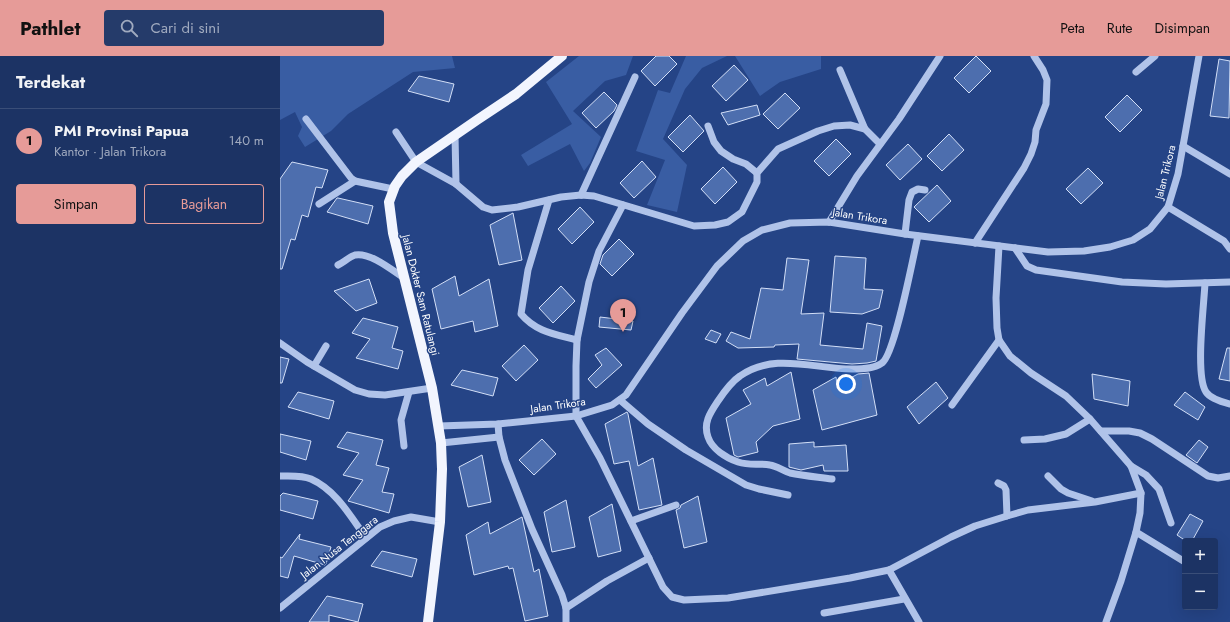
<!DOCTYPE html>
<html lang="id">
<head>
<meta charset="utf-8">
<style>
	:root { --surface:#1c3364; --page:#253b6a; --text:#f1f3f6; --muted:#a0aabf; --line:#3a4e78; --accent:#e69b98 }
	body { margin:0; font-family:Jost,sans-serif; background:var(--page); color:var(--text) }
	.controls { position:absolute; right:12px; bottom:12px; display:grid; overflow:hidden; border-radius:4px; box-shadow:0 4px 16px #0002 }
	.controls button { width:36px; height:36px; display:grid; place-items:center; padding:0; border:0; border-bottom:1px solid var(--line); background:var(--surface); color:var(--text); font:20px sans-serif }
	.you { position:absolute; left:566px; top:328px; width:14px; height:14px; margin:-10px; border:3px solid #fff; border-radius:50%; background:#1a73e8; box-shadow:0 0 0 6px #1a73e833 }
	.badge { display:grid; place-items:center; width:26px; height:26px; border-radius:50%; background:var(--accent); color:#111; font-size:13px; font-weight:700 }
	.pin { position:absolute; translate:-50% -33px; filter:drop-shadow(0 1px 2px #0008) }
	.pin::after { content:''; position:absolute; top:21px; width:14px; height:12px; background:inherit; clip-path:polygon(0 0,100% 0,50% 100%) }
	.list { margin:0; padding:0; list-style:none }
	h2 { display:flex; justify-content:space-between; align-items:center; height:52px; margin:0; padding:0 16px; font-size:17px }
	h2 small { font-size:13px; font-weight:400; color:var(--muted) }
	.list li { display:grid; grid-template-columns:26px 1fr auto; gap:12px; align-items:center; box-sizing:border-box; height:64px; padding:0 16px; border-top:1px solid var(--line) }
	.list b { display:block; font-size:15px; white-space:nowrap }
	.list p { margin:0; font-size:13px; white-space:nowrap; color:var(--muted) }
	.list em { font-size:13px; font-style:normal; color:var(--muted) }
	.actions { display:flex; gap:8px; padding:12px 16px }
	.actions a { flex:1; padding:9px 0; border:1px solid var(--accent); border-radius:4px; text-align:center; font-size:14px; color:var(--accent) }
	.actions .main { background:var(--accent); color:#111 }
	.icon { flex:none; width:22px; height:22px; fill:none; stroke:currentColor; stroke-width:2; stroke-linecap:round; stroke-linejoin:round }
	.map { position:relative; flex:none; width:950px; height:566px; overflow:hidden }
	header { display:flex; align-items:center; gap:24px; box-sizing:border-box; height:56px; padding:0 20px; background:var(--accent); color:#111 }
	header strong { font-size:19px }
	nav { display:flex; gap:22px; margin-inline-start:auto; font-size:14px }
	.search { width:280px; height:36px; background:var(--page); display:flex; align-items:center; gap:10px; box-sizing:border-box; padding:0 14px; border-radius:4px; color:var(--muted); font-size:15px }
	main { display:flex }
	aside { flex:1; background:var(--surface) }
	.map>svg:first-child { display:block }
</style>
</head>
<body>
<header>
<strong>Pathlet</strong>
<div class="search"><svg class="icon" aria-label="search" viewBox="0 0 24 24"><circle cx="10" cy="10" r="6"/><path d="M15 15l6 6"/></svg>Cari di sini</div>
<nav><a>Peta</a><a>Rute</a><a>Disimpan</a></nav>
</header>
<main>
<aside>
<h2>Terdekat<small></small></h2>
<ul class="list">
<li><span class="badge">1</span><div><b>PMI Provinsi Papua</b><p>Kantor · Jalan Trikora</p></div><em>140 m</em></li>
</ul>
<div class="actions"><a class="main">Simpan</a><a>Bagikan</a></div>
</aside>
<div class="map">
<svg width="950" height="566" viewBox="0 0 950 566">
	<rect width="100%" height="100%" fill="#254486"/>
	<g fill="#395da3">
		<polygon points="0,0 172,0 175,12 133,16 68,58 51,75 25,91 18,80 22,71 15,56 0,64"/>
		<polygon points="299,0 353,0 346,19 325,25 293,55 321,81 310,107 304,115 290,88 248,110 241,99 292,68 266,26"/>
		<polygon points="406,0 447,0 422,12 405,33 383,83 407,109 397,156 367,149 385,104 356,95 378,34 390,37"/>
		<polygon points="455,0 541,0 541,13 500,26 480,40"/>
	</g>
	<g fill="#4d6eae" stroke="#d3dff7">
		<polygon points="376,0 389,0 397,8 375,30 361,15"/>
		<polygon points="696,0 711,15 689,37 674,22"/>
		<polygon points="939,3 950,5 949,62 930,60"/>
		<polygon points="454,9 468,24 446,45 432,30"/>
		<polygon points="139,20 174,28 169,46 128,35"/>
		<polygon points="324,36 337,49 334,55 316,72 302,57"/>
		<polygon points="505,37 520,52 498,73 483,58"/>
		<polygon points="847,39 862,54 840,76 825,61"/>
		<polygon points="477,49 480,59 448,69 441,57"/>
		<polygon points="410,59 424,75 403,96 388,81"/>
		<polygon points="669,78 684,94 662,115 647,100"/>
		<polygon points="556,83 571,98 549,120 534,105"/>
		<polygon points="628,88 642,103 620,124 606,109"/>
		<polygon points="362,105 376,121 354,142 340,127"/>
		<polygon points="12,106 48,114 42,132 36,131 28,161 22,159 15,184 11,183 2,213 0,213 0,123"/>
		<polygon points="443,111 457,126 435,148 421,133"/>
		<polygon points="808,112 823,127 801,148 786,133"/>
		<polygon points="657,129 671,145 649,166 634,151"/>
		<polygon points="57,142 58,142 93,150 88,168 47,156"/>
		<polygon points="300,151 314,166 292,188 278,173"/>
		<polygon points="233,157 242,204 219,209 210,169"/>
		<polygon points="339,183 354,198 332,220 320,208 323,199"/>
		<polygon points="555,200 586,202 584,233 603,234 599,252 582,258 550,256"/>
		<polygon points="507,202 529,204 521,258 544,257 540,289 583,293 587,267 602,270 596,305 587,307 572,308 517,303 519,288 495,289 494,291 458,292 446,285 451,276 470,283 481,232 503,234"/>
		<polygon points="175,220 179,240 209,223 218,270 195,276 193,265 161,273 152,233"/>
		<polygon points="89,223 97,247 76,255 54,235"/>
		<polygon points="281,230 295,245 273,267 259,252"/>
		<polygon points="320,261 353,265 351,274 319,271"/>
		<polygon points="83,262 118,271 112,292 123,295 118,313 76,302 90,283 72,277"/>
		<polygon points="431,274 441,278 436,287 425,283"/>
		<polygon points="244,289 258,304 236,325 222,310"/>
		<polygon points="326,292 342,309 316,332 308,323 322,309 315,299"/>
		<polygon points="947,292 950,292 950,325 939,323"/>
		<polygon points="0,301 9,303 2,327 0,327"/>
		<polygon points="182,314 218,322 213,340 171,329"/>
		<polygon points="511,316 520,363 493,370 476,386 478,396 458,401 454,399 446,362 471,348 463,334 485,322 487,330"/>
		<polygon points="589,317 597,359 542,374 533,334 556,321 557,329 578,318"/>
		<polygon points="812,318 850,325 848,350 814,343"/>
		<polygon points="656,326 668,342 639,368 627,351"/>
		<polygon points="18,336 54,345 49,363 8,351"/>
		<polygon points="905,336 925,351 918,364 894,349"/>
		<polygon points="347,356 348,358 358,410 373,402 382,449 359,454 349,405 334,408 325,368"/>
		<polygon points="67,376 103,384 96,409 109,412 102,436 114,438 109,457 68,445 83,424 63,419 79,397 57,391"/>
		<polygon points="0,378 31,385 26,404 0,396"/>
		<polygon points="262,383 276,398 254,419 239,404"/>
		<polygon points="919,384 928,391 917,407 906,399"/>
		<polygon points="534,386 534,391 566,389 568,415 544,415 543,409 521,414 509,411 509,388"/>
		<polygon points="202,399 211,446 188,451 179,411"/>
		<polygon points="3,437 38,445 33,463 0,454 0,440"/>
		<polygon points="418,440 427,486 404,492 396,454 400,452 401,449"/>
		<polygon points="286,444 295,491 272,496 264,456"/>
		<polygon points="332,448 341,495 318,501 309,461"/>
		<polygon points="910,458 923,465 912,485 906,485 897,479"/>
		<polygon points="242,461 254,516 259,513 268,560 245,565 233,512 229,513 228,510 194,519 186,479 208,466 210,478"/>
		<polygon points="20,478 19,483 51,491 46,508 45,509 14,500 8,522 0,520 0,501 2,502"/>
		<polygon points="102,495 137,503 132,521 91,510"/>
		<polygon points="47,540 83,548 78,566 49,559 49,566 29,566"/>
	</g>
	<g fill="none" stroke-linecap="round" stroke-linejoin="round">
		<g stroke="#b0c3e9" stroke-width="7">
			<polyline points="560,14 585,73"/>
			<polyline points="856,16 875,0"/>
			<polyline points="26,63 71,122 75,125 113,133"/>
			<polyline points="428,70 434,86 441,95 453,103 466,108 477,117"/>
			<polyline points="116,76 136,106 176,128 203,151 212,154 238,151 281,141 301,139 314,140 414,170 435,169 448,166 462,156 477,126 477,117 498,93 538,75 554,70 570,69 585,73 600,88"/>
			<polyline points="175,79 176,128"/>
			<polyline points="903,90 950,118"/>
			<polyline points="301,139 355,21"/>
			<path d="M269,144L248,214L241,258C256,276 275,278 297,284"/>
			<polyline points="39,148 75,125"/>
			<polyline points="343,149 319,195 309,226 297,284 296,310 296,360 320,402 383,531 392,541 404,544 448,542 570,522 609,514 671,481 695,470 727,460 748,454 815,446 861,437"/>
			<polyline points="888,151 944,185 950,193"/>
			<polyline points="549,166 577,120 619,63 660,0"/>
			<polyline points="625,178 629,144 632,136 638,133 645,134"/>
			<polyline points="695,187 744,112 751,98 755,86 756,74 766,48 767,24 763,14 754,0"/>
			<polyline points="719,190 716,242 717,272 719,284 730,300 751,317 786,340 810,363 851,410 861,437 860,457 856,476 841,525 826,566"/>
			<polyline points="735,192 747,210 756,214 842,226 886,228 950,226"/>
			<path d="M58,209C64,206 69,201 75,199C90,196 112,214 124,222"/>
			<path d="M925,227C924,249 915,320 926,336C930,342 942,346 950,348"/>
			<polyline points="0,287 27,306 75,334 89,338 105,339 152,332"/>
			<polyline points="34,310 46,290"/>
			<polyline points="340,344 368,368 406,394 466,429 479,433 508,439"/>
			<polyline points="672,349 719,284"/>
			<polyline points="218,368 219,381 225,404 252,473 282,539 286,552 286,566"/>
			<polyline points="159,370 218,368 296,360 332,349 346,339 402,257 437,210 463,185 482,174 510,167 549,166 625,178 768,196 804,195 830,191 853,184 870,173 888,151 898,118 919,0"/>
			<polyline points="821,375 849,375 860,377 872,383 928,420 938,422 950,420"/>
			<polyline points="744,384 765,383 786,378 810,363"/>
			<polyline points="161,387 219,381"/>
			<polyline points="124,390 121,364 129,336"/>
			<polyline points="851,410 866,419 879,433 891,467"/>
			<path d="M0,420C10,420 22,419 31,423C56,434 71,461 86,482"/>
			<polyline points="768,420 781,433 788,437 812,445"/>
			<path d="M552,423C538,421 524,420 510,417C503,415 497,410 490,409C479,407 470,410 458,406C446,402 432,393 428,381C423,367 430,357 438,345C444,336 451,326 460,320C493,296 535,313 572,313C581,313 594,313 602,307C615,298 633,201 638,180"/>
			<polyline points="718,427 724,430 726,434 727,460"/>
			<polyline points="351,465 396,449"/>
			<polyline points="856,476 905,506"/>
			<polyline points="609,514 639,566"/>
			<polyline points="0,552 100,471 114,465 131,461 160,466"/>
			<polyline points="286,552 327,525 369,502"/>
			<polyline points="544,557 624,543"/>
		</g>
		<polyline stroke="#f2f5fe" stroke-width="10" points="148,566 160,466 162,413 161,387 152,332 113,177 109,146 115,130 122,120 136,106 197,64 236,38 282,0"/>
	</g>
	<g text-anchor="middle" stroke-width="3" stroke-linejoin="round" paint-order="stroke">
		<g font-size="11" fill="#fff" stroke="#254486">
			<text transform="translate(885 116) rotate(-76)" y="4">Jalan Trikora</text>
			<text transform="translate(580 160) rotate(9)" y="4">Jalan Trikora</text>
			<text transform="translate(141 239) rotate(76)" y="4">Jalan Dokter Sam Ratulangi</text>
			<text transform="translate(278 349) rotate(-8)" y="4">Jalan Trikora</text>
			<text transform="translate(59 491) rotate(-38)" y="4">Jalan Nusa Tenggara</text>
		</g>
	</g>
</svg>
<div class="controls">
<button>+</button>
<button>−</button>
</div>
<div class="you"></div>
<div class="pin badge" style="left:343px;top:276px">1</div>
</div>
</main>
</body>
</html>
